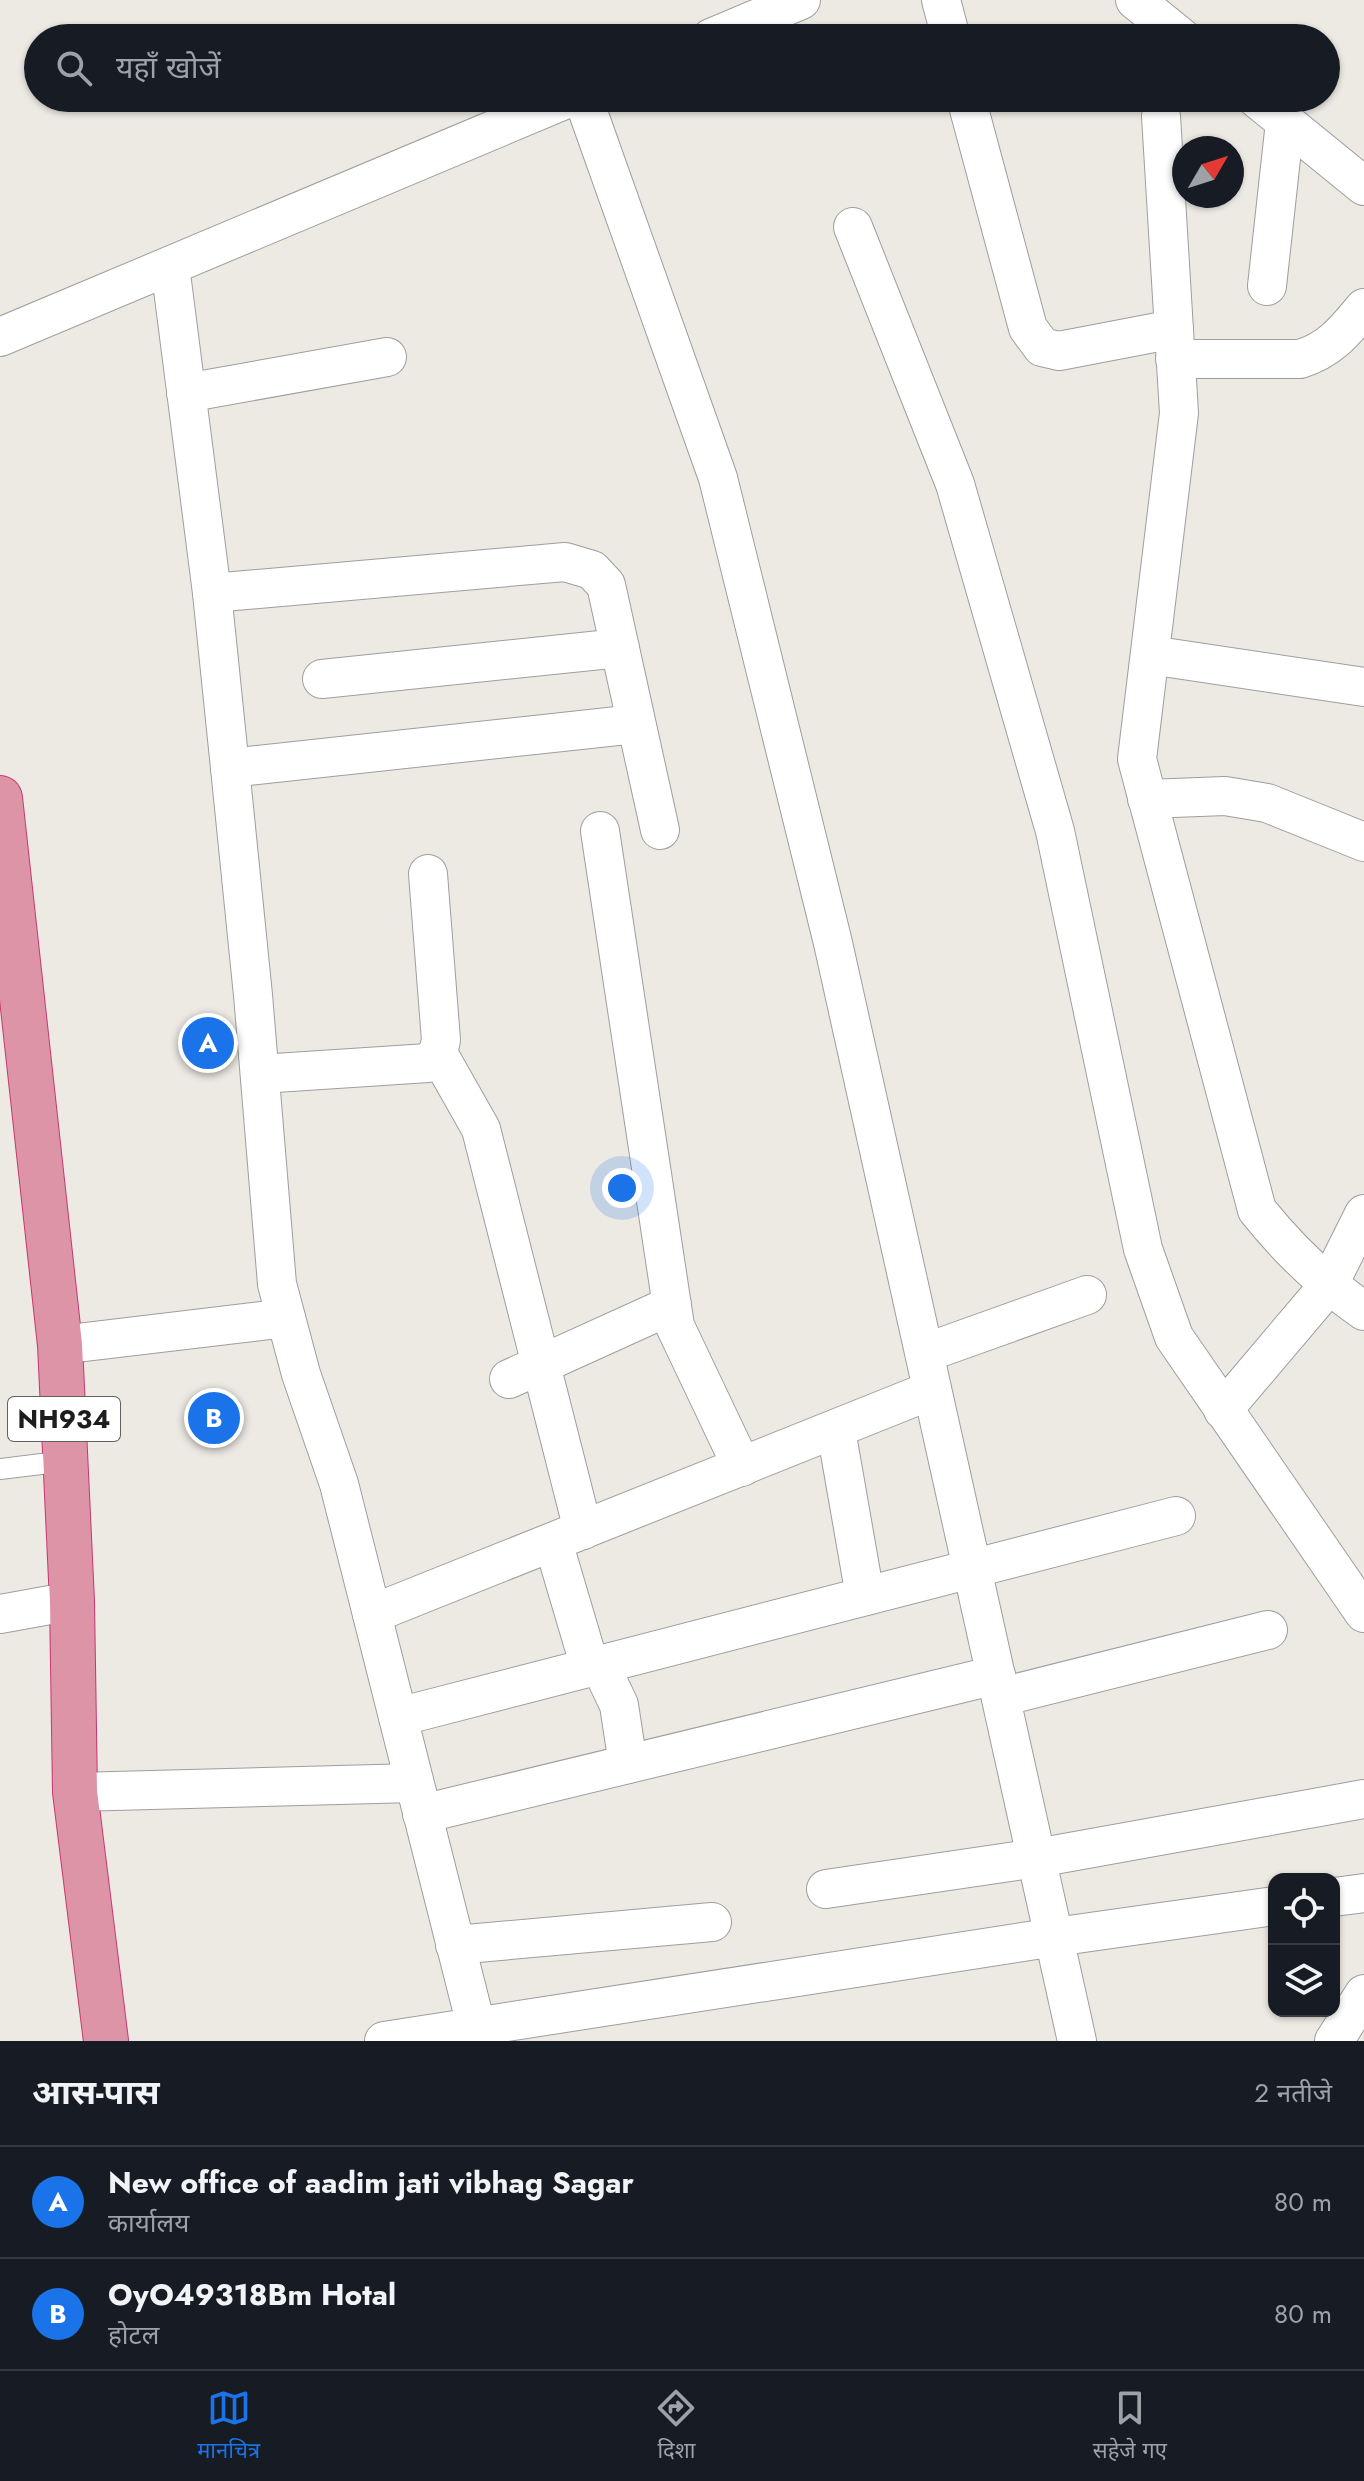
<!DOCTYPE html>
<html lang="hi">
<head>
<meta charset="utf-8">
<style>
	:root { --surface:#171b24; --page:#242831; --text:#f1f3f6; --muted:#9ea1a6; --line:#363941; --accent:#1a73e8 }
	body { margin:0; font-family:Jost,"Noto Sans Devanagari",sans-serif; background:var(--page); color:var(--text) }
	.controls { position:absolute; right:24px; bottom:24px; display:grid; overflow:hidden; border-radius:16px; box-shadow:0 2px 6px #0004 }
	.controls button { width:72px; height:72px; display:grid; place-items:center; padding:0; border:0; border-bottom:2px solid var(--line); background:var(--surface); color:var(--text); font:40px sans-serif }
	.compass { position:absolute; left:1172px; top:136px; width:72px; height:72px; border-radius:50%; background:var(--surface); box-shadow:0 2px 6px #0004; rotate:51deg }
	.you { position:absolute; left:622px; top:1188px; width:28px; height:28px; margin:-20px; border:6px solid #fff; border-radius:50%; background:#1a73e8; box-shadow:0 0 0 12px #1a73e833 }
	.badge { display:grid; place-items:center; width:52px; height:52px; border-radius:50%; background:var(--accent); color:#fff; font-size:26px; font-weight:700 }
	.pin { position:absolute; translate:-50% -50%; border:4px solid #fff; box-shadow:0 2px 8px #0006 }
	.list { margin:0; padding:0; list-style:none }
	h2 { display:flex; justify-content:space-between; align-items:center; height:104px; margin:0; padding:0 32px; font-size:34px }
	h2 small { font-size:26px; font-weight:400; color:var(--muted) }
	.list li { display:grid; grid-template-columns:52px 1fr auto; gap:24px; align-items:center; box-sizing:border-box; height:112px; padding:0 32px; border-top:2px solid var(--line) }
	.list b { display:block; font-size:30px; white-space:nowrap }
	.list p { margin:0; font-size:26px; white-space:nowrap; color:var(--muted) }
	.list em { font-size:26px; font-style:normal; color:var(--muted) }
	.icon { flex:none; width:44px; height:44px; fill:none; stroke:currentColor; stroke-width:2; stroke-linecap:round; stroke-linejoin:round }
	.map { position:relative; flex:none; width:1364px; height:2041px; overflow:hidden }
	.search { position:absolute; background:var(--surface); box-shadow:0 2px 6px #0004; left:24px; right:24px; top:24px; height:88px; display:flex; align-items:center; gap:20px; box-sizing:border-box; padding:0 28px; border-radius:44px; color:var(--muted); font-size:30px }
	.sheet { height:328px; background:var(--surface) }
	nav { display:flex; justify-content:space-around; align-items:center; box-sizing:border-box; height:112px; border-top:2px solid var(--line); background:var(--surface); font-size:22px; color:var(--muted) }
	nav a { display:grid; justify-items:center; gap:4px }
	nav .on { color:var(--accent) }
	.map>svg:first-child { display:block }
</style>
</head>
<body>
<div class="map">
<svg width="1364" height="2041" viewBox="0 0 1364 2041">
	<rect width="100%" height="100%" fill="#edeae4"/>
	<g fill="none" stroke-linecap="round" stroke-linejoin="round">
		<g stroke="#9e9e9e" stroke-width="22">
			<polyline id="lane" points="0,1469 66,1461"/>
		</g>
		<g stroke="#9e9e9e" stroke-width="40">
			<g id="street">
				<polyline points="941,0 951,38"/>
				<polyline points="1135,0 1182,38"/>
				<polyline points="711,38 801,0"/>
				<polyline points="583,98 718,478 833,943 1077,2041"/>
				<polyline points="966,98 1028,328 1042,347 1059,351 1174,329"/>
				<polyline points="1256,98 1364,186"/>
				<path d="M1161,116L1179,413L1137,759L1257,1210C1289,1250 1322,1282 1364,1311"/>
				<polyline points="853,227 955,484 1055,831 1143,1249 1174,1337 1364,1613"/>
				<polyline points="170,266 212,593 230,768 253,995 277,1284 301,1374 339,1484 480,2041"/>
				<polyline points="1267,286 1285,122"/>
				<polyline points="0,337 569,98"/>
				<path d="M1175,359H1300C1330,350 1345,331 1364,308"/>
				<polyline points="186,393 387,357"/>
				<polyline points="212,593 565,562 592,570 606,585 660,830"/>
				<polyline points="1150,655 1364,687"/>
				<polyline points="322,679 620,648"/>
				<polyline points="230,768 636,724"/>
				<polyline points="1147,799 1225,796 1267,803 1364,842"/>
				<polyline points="600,831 675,1326 742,1467"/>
				<polyline points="438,1053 481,1129 583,1530"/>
				<polyline points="260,1074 428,1063 438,1053 441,1040 428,874"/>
				<polyline points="60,1345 286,1318"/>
				<polyline points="925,1353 1087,1295"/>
				<polyline points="509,1379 672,1305"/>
				<polyline points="1223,1410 1328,1286 1364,1214"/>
				<polyline points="836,1430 865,1596"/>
				<polyline points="553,1542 590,1667 601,1667 619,1705 628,1764"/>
				<polyline points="0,1614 72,1601"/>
				<polyline points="372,1614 932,1390"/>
				<polyline points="1001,1697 1268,1630"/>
				<polyline points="398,1717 1176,1516"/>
				<polyline points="75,1792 414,1783"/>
				<polyline points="422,1814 996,1675"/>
				<polyline points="826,1889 1037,1858 1364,1799"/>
				<polyline points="1334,1897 1364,1893"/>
				<polyline points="455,1945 712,1922"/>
				<polyline points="384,2041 1055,1937 1274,1906"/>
				<polyline points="1334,2041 1364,1994"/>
			</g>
		</g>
		<g stroke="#c63773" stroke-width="46">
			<polyline id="highway" points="0,798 60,1345 72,1601 75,1792 106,2041"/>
		</g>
		<use href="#lane" stroke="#fff" stroke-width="20"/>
		<use href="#street" stroke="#fff" stroke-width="38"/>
		<use href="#highway" stroke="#dd94a7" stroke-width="44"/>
	</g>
	<g text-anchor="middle" stroke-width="6" stroke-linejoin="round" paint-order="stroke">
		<rect fill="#fff" stroke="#616161" stroke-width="2" x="8" y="1397" width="112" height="44" rx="6"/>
		<g font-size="26" font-weight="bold" fill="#1d1d1d">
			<text x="64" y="1428">NH934</text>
		</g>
	</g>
</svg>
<div class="controls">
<button><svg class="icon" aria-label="locate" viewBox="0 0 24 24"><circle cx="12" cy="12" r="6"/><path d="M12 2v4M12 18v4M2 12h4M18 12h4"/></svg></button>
<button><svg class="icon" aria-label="layers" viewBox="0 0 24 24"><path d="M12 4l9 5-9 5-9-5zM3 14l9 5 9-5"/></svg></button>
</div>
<svg class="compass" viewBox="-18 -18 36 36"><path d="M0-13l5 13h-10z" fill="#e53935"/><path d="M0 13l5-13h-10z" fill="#9ea1a6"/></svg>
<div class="you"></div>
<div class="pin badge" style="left:208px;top:1043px">A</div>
<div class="pin badge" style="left:214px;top:1418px">B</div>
<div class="search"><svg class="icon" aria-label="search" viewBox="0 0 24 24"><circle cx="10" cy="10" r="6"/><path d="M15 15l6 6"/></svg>यहाँ खोजें</div>
</div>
<section class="sheet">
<h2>आस-पास<small>2 नतीजे</small></h2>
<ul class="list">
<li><span class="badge">A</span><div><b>New office of aadim jati vibhag Sagar</b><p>कार्यालय</p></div><em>80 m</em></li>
<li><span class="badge">B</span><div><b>OyO49318Bm Hotal</b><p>होटल</p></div><em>80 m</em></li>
</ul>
</section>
<nav>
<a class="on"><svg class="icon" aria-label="map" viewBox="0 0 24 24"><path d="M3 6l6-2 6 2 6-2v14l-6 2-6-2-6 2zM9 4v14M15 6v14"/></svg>मानचित्र</a>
<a><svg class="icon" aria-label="directions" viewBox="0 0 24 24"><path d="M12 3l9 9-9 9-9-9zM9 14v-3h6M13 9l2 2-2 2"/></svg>दिशा</a>
<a><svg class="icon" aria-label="saved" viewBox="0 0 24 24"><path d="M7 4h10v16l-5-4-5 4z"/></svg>सहेजे गए</a>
</nav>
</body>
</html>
